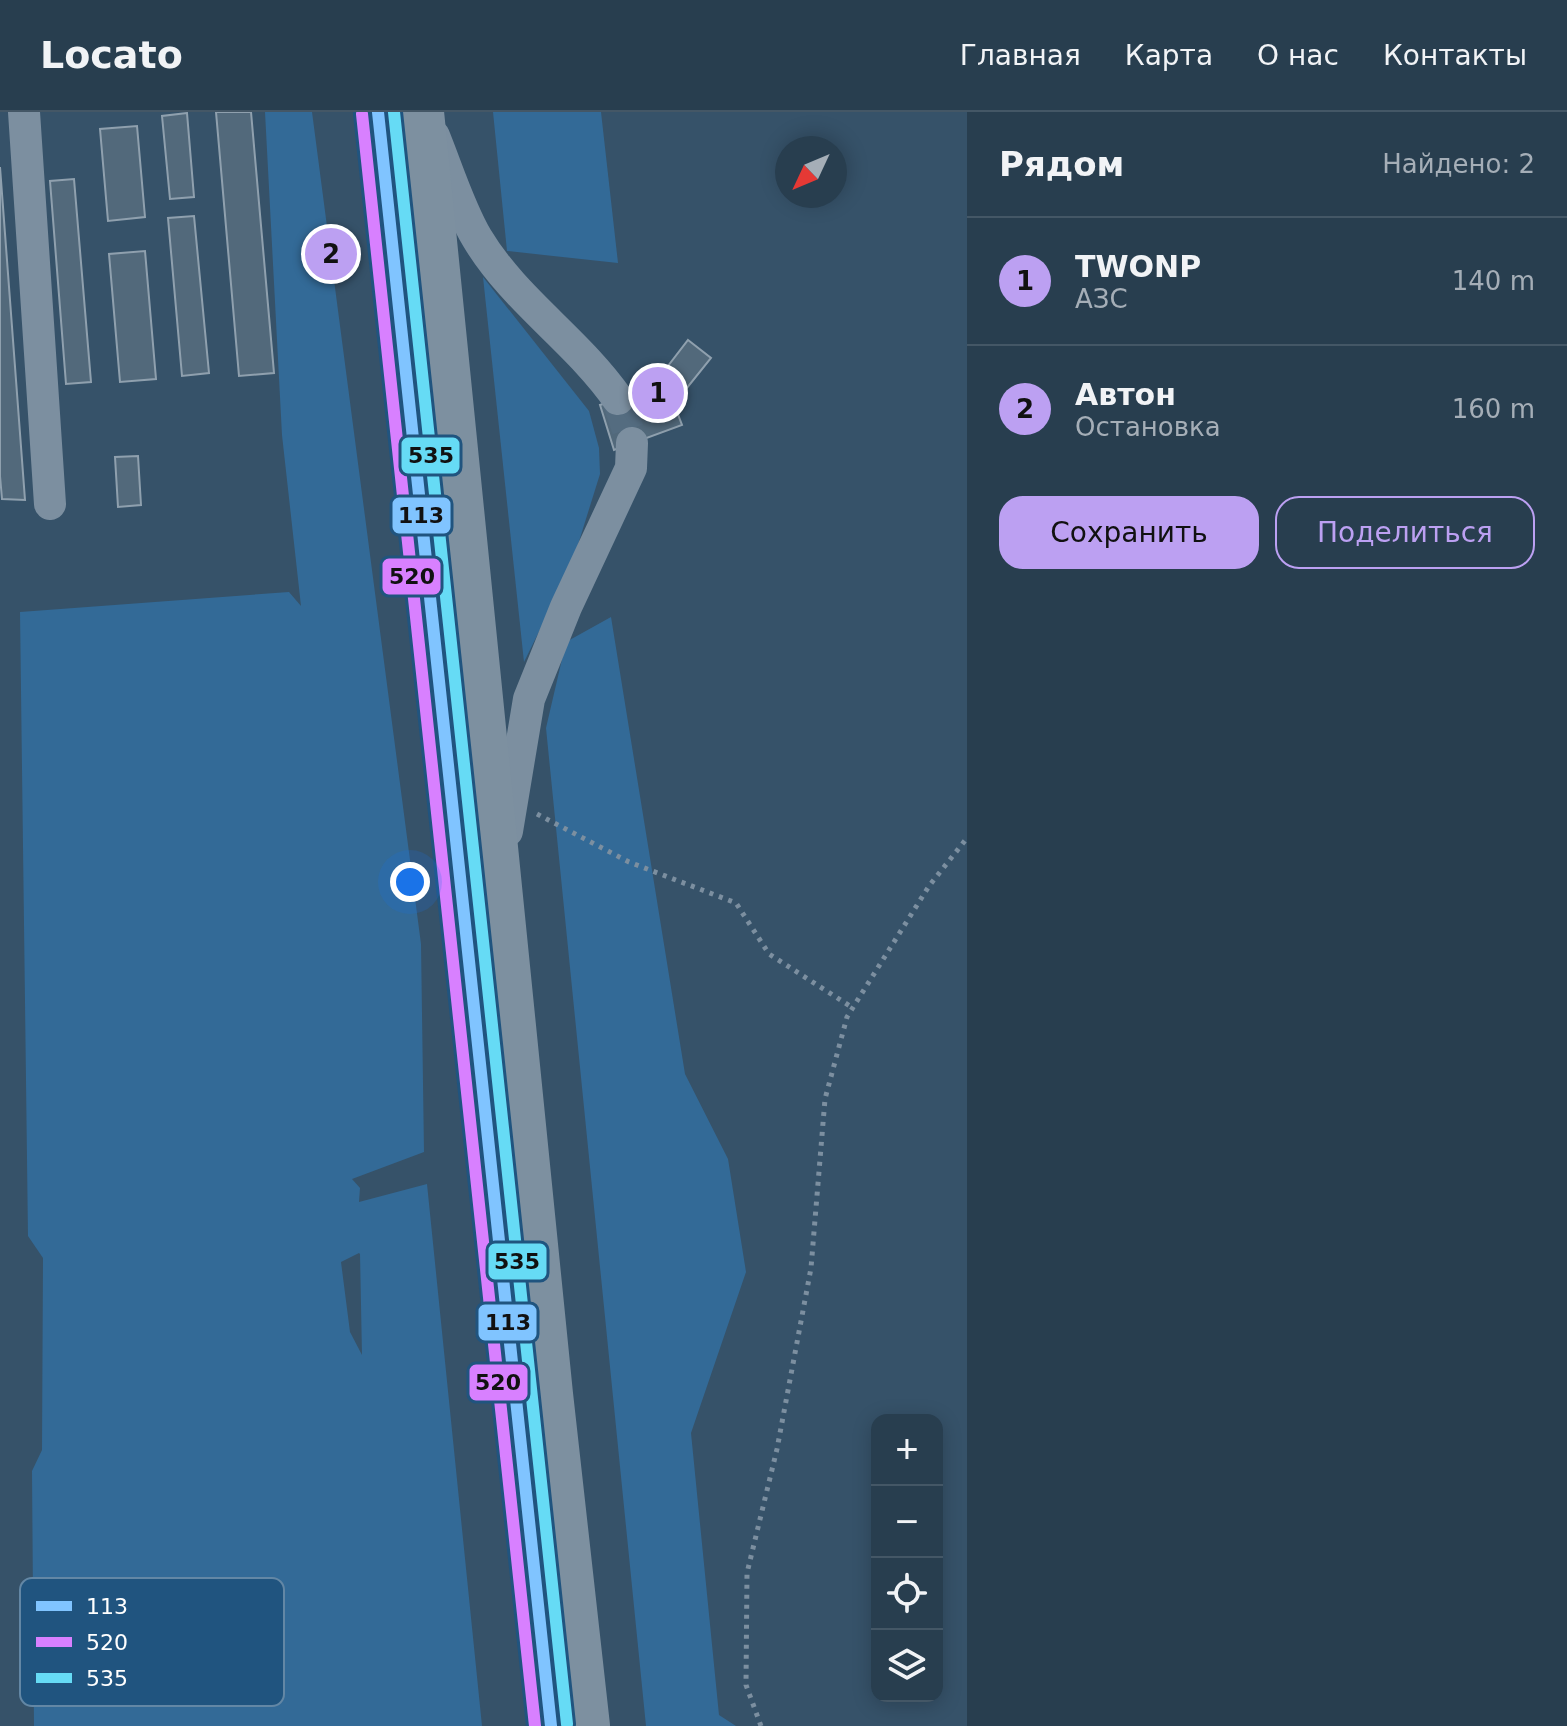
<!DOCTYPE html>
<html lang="ru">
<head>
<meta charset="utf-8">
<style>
	:root { --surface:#283e4f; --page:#304556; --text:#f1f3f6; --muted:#a5aeb7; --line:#445766; --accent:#bca0f2 }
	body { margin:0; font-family:"DejaVu Sans",sans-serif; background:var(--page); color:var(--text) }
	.controls { position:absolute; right:24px; bottom:24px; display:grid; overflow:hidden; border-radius:16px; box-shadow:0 4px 20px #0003 }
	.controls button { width:72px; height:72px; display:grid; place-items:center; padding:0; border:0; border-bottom:2px solid var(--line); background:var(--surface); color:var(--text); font:40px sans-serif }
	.compass { position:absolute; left:775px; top:24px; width:72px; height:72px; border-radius:50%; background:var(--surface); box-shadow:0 4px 20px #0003; rotate:226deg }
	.you { position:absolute; left:410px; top:770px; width:28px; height:28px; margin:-20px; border:6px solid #fff; border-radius:50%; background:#1a73e8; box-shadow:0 0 0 12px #1a73e833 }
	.badge { display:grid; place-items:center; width:52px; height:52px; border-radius:50%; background:var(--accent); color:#111; font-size:26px; font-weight:700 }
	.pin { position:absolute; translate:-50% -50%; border:4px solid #fff; box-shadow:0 2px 8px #0006 }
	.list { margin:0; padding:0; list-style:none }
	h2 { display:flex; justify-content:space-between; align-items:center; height:104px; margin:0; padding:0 32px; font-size:34px }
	h2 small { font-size:26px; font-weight:400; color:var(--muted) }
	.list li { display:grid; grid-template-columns:52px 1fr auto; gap:24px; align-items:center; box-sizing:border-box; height:128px; padding:0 32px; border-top:2px solid var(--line) }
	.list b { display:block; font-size:30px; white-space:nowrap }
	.list p { margin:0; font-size:26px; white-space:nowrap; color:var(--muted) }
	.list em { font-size:26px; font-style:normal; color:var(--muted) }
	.actions { display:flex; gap:16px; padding:24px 32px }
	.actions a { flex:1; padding:18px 0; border:2px solid var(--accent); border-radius:24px; text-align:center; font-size:28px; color:var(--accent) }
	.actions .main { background:var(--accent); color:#111 }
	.icon { flex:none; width:44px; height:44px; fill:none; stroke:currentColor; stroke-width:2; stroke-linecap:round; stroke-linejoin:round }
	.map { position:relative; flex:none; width:967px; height:1614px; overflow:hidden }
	header { display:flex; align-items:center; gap:48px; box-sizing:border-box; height:112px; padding:0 40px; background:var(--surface); border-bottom:2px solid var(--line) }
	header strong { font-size:38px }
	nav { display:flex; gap:44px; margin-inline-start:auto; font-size:28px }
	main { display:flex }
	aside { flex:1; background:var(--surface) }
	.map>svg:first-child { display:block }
</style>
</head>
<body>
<header>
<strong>Locato</strong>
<nav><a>Главная</a><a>Карта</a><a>О нас</a><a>Контакты</a></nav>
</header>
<main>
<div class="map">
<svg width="967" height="1614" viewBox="0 0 967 1614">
	<rect width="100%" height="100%" fill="#365269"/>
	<g fill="#336a97" fill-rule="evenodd">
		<path d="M265,0H312L421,832L424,1040L352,1067L360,1076L359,1090L427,1072L482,1614H34L32,1359L42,1338L43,1146L28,1124L20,500L289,480L301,494L282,323ZM359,1141L360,1142L362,1243L350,1220L341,1150Z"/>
		<polygon points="493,0 601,0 618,151 507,139"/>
		<polygon points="483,165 589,299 599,336 600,362 571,455 524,550"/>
		<polygon points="611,505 685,962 728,1047 746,1160 691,1321 719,1603 736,1614 646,1614 546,616 566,530"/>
	</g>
	<g fill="#52697b" stroke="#8fa0ae" stroke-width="2">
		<polygon points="216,0 251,0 274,261 239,264"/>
		<polygon points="187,1 194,85 170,87 162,4"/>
		<polygon points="137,14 145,105 108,109 100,17"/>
		<polygon points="0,55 25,388 2,387 0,364"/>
		<polygon points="74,67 91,270 66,272 50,69"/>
		<polygon points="194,104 209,261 182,264 168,106"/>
		<polygon points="339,133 344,155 333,158 329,135"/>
		<polygon points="145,139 156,267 120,270 109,142"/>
		<polygon points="688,228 711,246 674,292 682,313 614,338 600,293 651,276"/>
		<polygon points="138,344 141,393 118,395 115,345"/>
	</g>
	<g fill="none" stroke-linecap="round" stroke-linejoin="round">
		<polyline stroke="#546c80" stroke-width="32" stroke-dasharray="32 16" stroke-linecap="butt" points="618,287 632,331"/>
		<g stroke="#7c8fa0" stroke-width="5" stroke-dasharray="4 6" stroke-linecap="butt">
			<polyline points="537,702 629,750 736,791 769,842 853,896"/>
			<polyline points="761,1614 746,1573 747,1461 777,1337 811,1156 825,987 847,905 929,774 967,726"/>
		</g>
		<g stroke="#7c8fa0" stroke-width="32">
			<polyline points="24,0 50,392"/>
			<path d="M434,24C447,56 460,98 477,126C514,188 577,228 618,287"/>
			<polyline points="507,719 529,587 566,495 631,356 632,331"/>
		</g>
		<g stroke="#7d90a0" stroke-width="44">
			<polyline points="378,0 551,1614"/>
			<polyline points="422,0 551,1282 588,1614"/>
		</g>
		<g stroke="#20547f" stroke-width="18">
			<polyline id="bus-1" points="378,0 551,1614"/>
		</g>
		<g stroke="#20547f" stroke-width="18">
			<polyline id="bus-2" points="362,2 535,1614"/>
		</g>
		<g stroke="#20547f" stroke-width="18">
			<polyline id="bus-3" points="394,0 567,1612"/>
		</g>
		<use href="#bus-1" stroke="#80c4ff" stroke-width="12"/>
		<use href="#bus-2" stroke="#d880ff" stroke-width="12"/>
		<use href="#bus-3" stroke="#66dbf5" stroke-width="12"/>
	</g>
	<rect x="20" y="1466" width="264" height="128" rx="12" fill="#20547f" stroke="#6387a5" stroke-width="2"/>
	<rect x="36" y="1489" width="36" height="10" fill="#80c4ff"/>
	<rect x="36" y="1525" width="36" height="10" fill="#d880ff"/>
	<rect x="36" y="1561" width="36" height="10" fill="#66dbf5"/>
	<g font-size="22" fill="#fff">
		<text x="86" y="1502">113</text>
		<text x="86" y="1538">520</text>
		<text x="86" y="1574">535</text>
	</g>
	<g stroke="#20547f" stroke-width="3">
		<rect x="400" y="324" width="61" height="39" rx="8" fill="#66dbf5"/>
		<rect x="391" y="384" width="61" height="39" rx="8" fill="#80c4ff"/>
		<rect x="381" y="445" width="61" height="39" rx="8" fill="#d880ff"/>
		<rect x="487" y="1130" width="61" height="39" rx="8" fill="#66dbf5"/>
		<rect x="477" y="1191" width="61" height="39" rx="8" fill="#80c4ff"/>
		<rect x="468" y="1251" width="61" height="39" rx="8" fill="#d880ff"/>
	</g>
	<g font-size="22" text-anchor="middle" font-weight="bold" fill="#111">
		<text x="431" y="351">535</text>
		<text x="421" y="411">113</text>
		<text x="412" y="472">520</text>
		<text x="517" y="1157">535</text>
		<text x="508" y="1218">113</text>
		<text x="498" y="1278">520</text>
	</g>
</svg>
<div class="controls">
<button>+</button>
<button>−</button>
<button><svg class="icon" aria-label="locate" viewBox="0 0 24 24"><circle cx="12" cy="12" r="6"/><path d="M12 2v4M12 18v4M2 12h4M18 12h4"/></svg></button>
<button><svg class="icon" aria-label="layers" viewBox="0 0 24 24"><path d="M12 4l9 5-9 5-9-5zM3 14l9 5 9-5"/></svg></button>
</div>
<svg class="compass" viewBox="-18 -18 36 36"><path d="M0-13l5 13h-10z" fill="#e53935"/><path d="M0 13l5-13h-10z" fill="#a5aeb7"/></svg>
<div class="you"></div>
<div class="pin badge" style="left:658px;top:281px">1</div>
<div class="pin badge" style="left:331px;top:142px">2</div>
</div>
<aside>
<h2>Рядом<small>Найдено: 2</small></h2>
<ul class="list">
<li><span class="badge">1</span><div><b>TWONP</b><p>АЗС</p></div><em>140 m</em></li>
<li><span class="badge">2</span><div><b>Автон</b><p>Остановка</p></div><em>160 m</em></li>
</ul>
<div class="actions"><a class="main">Сохранить</a><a>Поделиться</a></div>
</aside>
</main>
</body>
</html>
